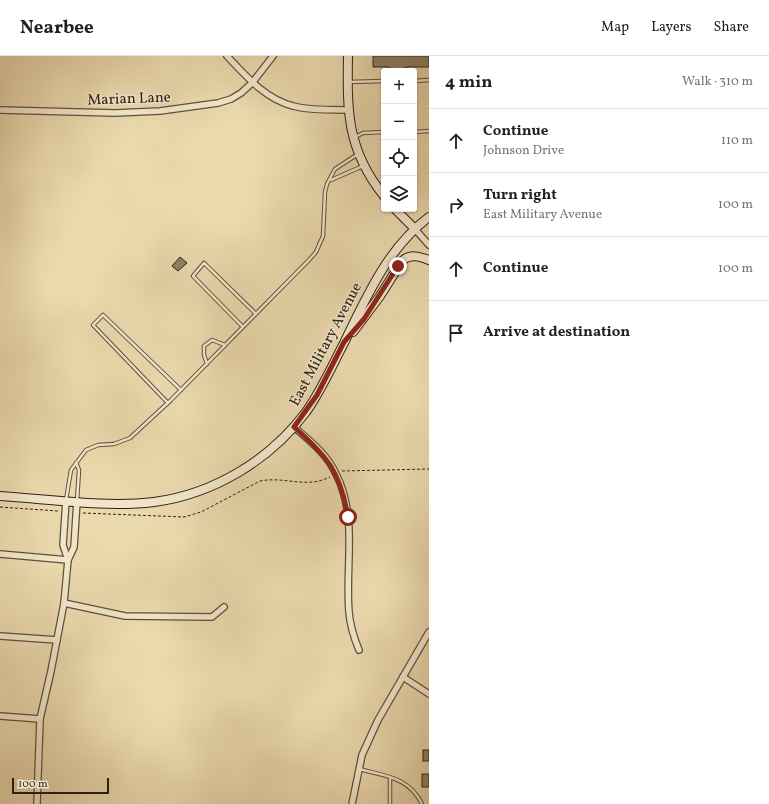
<!DOCTYPE html>
<html lang="en">
<head>
<meta charset="utf-8">
<style>
	:root { --surface:#fff; --page:#f2f2f2; --text:#202124; --muted:#757577; --line:#e0e0e0 }
	body { margin:0; font-family:Vollkorn,serif; background:var(--page); color:var(--text) }
	.controls { position:absolute; right:12px; top:12px; display:grid; overflow:hidden; border-radius:4px; box-shadow:0 1px 3px #0004 }
	.controls button { width:36px; height:36px; display:grid; place-items:center; padding:0; border:0; border-bottom:1px solid var(--line); background:var(--surface); color:var(--text); font:20px sans-serif }
	.scale { position:absolute; left:12px; bottom:10px; width:97px; box-sizing:border-box; padding-left:4px; border:2px solid #2c2218; border-top:0; font-size:11px; line-height:14px; white-space:nowrap; color:#2c2218; -webkit-text-stroke:3px #f2e6ca; paint-order:stroke }
	.stop { position:absolute; width:12px; height:12px; margin:-9px; border:3px solid #8f2418; border-radius:50%; background:#fff }
	.stop.end { background:#8f2418; border-color:#fff; box-shadow:0 1px 4px #0008 }
	.list { margin:0; padding:0; list-style:none }
	h2 { display:flex; justify-content:space-between; align-items:center; height:52px; margin:0; padding:0 16px; font-size:17px }
	h2 small { font-size:13px; font-weight:400; color:var(--muted) }
	.list li { display:grid; grid-template-columns:26px 1fr auto; gap:12px; align-items:center; box-sizing:border-box; height:64px; padding:0 16px; border-top:1px solid var(--line) }
	.list b { display:block; font-size:15px; white-space:nowrap }
	.list p { margin:0; font-size:13px; white-space:nowrap; color:var(--muted) }
	.list em { font-size:13px; font-style:normal; color:var(--muted) }
	.icon { flex:none; width:22px; height:22px; fill:none; stroke:currentColor; stroke-width:2; stroke-linecap:round; stroke-linejoin:round }
	.map { position:relative; flex:none; width:429px; height:748px; overflow:hidden }
	header { display:flex; align-items:center; gap:24px; box-sizing:border-box; height:56px; padding:0 20px; background:var(--surface); border-bottom:1px solid var(--line) }
	header strong { font-size:19px }
	nav { display:flex; gap:22px; margin-inline-start:auto; font-size:14px }
	main { display:flex }
	aside { flex:1; background:var(--surface) }
	.map>svg:first-child { display:block }
</style>
</head>
<body>
<header>
<strong>Nearbee</strong>
<nav><a>Map</a><a>Layers</a><a>Share</a></nav>
</header>
<main>
<div class="map">
<svg width="429" height="748" viewBox="0 0 429 748">
	<rect width="100%" height="100%" fill="#ebd9ae"/>
	<filter id="stains"><feTurbulence type="fractalNoise" baseFrequency=".005" numOctaves="4"/><feColorMatrix values="0 0 0 0 .2 0 0 0 0 .09 0 0 0 0 .02 0 0 0 .5 -.17"/></filter>
	<radialGradient id="worn" r=".72"><stop offset=".6" stop-color="#630" stop-opacity="0"/><stop offset="1" stop-color="#630" stop-opacity=".3"/></radialGradient>
	<g fill="#8f8166" stroke="#2c2218">
		<polygon points="373,0 429,0 429,11 408,11 404,12 404,15 394,15 394,13 389,12 389,11 373,11"/>
		<polygon points="180,201 187,207 178,215 172,210"/>
		<rect x="423" y="694" width="6" height="11"/>
		<rect x="422" y="718" width="7" height="13"/>
	</g>
	<g fill="none" stroke-linecap="round" stroke-linejoin="round">
		<g stroke="#5c503e" stroke-width="4.5">
			<g id="service">
				<polyline points="414,25 429,24"/>
				<polyline points="349,26 384,25"/>
				<polyline points="414,76 429,75"/>
				<polyline points="355,81 363,77 384,76"/>
				<polyline points="331,124 363,110"/>
				<polyline points="243,271 193,220 204,207 256,258"/>
				<polyline points="207,308 204,299 204,290 212,284 225,289"/>
				<polyline points="168,347 93,269 103,259 181,334"/>
				<polyline points="76,407 79,414 77,445"/>
				<polyline points="66,444 71,414 86,394 98,389 114,388 130,382 171,344 309,204 316,196 323,180 325,136 327,128 335,113 358,98"/>
				<path d="M359,713C385,720 409,721 422,748"/>
				<polyline points="390,748 390,722"/>
			</g>
		</g>
		<g stroke="#5c503e" stroke-width="8">
			<g id="minor">
				<path d="M227,0C246,20 265,43 293,50C310,55 331,53 349,54"/>
				<polyline points="0,54 115,57 160,55 218,47 231,43 241,37 252,27 273,0"/>
				<polyline points="414,172 429,189"/>
				<path d="M294,371C310,385 327,398 336,418C358,461 345,510 349,556C350,569 354,582 359,594"/>
				<polyline points="66,444 63,489 68,504"/>
				<polyline points="0,498 68,504"/>
				<polyline points="64,547 125,560 212,561 224,551"/>
				<polyline points="0,580 57,584"/>
				<polyline points="403,621 429,638"/>
				<polyline points="0,660 40,663"/>
				<polyline points="37,748 40,663 51,615 64,547 68,504 74,491 77,445"/>
				<polyline points="352,748 362,699 378,664 429,576"/>
			</g>
		</g>
		<g stroke="#2c2218" stroke-width="10">
			<g id="secondary">
				<path d="M348,0C347,56 347,94 384,140"/>
				<polyline points="395,153 414,172"/>
				<path d="M353,276L380,240L402,205C410,198 419,200 429,204"/>
				<path d="M0,440C48,443 107,452 154,446C214,438 270,404 306,356C321,335 332,310 344,287C367,240 387,193 429,161"/>
			</g>
		</g>
		<g stroke="#2c2218" stroke-width="1" stroke-dasharray="3 2" stroke-linecap="butt">
			<polyline points="342,415 429,413"/>
			<polyline points="0,451 58,455"/>
			<path d="M83,457L184,461L201,456L260,425C284,420 306,433 330,421"/>
		</g>
		<use href="#service" stroke="#f2e6ca" stroke-width="2.5"/>
		<use href="#minor" stroke="#f2e6ca" stroke-width="5.5"/>
		<use href="#secondary" stroke="#f2e6ca" stroke-width="8"/>
	</g>
	<g fill="none" stroke-linecap="round" stroke-linejoin="round">
		<path stroke="#8f2418" stroke-width="5" d="M348,461C340,416 328,401 294,371L317,339L344,286L364,263L398,210"/>
	</g>
	<g text-anchor="middle" stroke-width="3" stroke-linejoin="round" paint-order="stroke">
		<g font-size="15" fill="#2c2218" stroke="#f2e6ca">
			<text transform="translate(129 42) rotate(-2)" y="5">Marian Lane</text>
			<text transform="translate(325 288) rotate(-62)" y="5">East Military Avenue</text>
		</g>
	</g>
	<rect width="100%" height="100%" filter="url(#stains)"/>
	<rect width="100%" height="100%" fill="url(#worn)"/>
</svg>
<div class="controls">
<button>+</button>
<button>−</button>
<button><svg class="icon" aria-label="locate" viewBox="0 0 24 24"><circle cx="12" cy="12" r="6"/><path d="M12 2v4M12 18v4M2 12h4M18 12h4"/></svg></button>
<button><svg class="icon" aria-label="layers" viewBox="0 0 24 24"><path d="M12 4l9 5-9 5-9-5zM3 14l9 5 9-5"/></svg></button>
</div>
<div class="scale">100 m</div>
<div class="stop" style="left:348px;top:461px"></div>
<div class="stop end" style="left:398px;top:210px"></div>
</div>
<aside>
<h2>4 min<small>Walk · 310 m</small></h2>
<ul class="list">
<li><svg class="icon" aria-label="ahead" viewBox="0 0 24 24"><path d="M12 20V5M6 11l6-6 6 6"/></svg><div><b>Continue</b><p>Johnson Drive</p></div><em>110 m</em></li>
<li><svg class="icon" aria-label="right" viewBox="0 0 24 24"><path d="M7 20v-9h11M14 6l5 5-5 5"/></svg><div><b>Turn right</b><p>East Military Avenue</p></div><em>100 m</em></li>
<li><svg class="icon" aria-label="ahead" viewBox="0 0 24 24"><path d="M12 20V5M6 11l6-6 6 6"/></svg><div><b>Continue</b></div><em>100 m</em></li>
<li><svg class="icon" aria-label="arrive" viewBox="0 0 24 24"><path d="M6 21V4h12l-3 4 3 4H6"/></svg><div><b>Arrive at destination</b></div></li>
</ul>
</aside>
</main>
</body>
</html>
